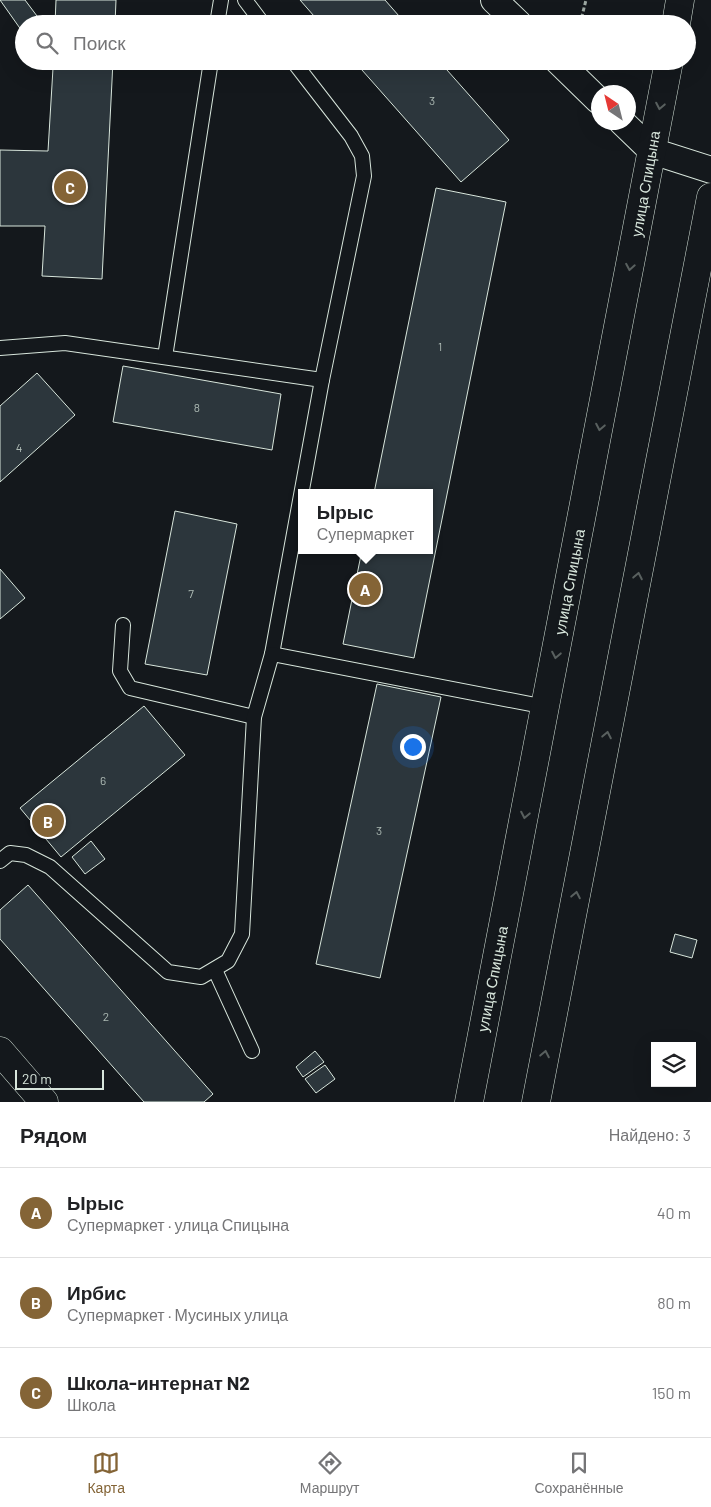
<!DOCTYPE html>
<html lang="ru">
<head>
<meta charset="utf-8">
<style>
	:root { --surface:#fff; --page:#f2f2f2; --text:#202124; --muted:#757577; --line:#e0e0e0; --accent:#846436 }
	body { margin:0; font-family:Barlow,sans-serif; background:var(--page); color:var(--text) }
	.controls { position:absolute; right:15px; bottom:15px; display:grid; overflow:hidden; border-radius:0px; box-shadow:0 5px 20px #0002 }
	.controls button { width:45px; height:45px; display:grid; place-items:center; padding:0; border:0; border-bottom:1px solid var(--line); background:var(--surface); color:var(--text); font:25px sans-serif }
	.compass { position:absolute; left:591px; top:85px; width:45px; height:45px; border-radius:50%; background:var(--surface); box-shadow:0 5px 20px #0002; rotate:325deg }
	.scale { position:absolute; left:15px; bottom:12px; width:89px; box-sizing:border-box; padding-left:5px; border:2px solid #d8e6dc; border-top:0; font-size:14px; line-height:18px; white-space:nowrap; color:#d8e6dc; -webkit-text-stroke:4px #14181c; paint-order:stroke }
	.you { position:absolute; left:412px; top:746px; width:18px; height:18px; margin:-12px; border:4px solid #fff; border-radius:50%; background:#1a73e8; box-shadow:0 0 0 8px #1a73e833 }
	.badge { display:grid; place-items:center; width:32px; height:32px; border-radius:50%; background:var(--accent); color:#fff; font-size:16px; font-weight:700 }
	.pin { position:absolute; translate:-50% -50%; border:2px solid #fff; box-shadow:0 1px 5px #0006 }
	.popup { position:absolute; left:298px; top:489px; width:135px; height:65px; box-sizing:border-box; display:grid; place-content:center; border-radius:0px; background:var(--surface); filter:drop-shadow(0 1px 4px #0005); font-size:16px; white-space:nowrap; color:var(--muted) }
	.popup b { font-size:19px; color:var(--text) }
	.popup::after { content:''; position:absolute; left:50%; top:100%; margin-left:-10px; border:10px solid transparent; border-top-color:var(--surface) }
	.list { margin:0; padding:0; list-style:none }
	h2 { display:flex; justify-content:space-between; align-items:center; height:65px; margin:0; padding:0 20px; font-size:21px }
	h2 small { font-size:16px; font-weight:400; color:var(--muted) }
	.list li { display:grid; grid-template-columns:32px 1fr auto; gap:15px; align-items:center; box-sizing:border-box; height:90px; padding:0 20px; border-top:1px solid var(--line) }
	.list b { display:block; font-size:19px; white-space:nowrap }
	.list p { margin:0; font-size:16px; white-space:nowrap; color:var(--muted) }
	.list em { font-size:16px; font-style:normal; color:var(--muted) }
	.icon { flex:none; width:28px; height:28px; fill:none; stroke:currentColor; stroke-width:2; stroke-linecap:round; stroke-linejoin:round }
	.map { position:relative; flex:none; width:711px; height:1102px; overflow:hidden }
	.search { position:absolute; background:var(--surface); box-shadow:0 5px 20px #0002; left:15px; right:15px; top:15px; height:55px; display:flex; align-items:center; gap:12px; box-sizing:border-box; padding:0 18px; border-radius:28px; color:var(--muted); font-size:19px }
	.sheet { height:335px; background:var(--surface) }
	nav { display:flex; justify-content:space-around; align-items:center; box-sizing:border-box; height:70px; border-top:1px solid var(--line); background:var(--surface); font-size:14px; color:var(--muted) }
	nav a { display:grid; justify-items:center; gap:2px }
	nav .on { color:var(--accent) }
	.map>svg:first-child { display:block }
</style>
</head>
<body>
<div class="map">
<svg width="711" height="1102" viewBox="0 0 711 1102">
	<rect width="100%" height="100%" fill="#14181c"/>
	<g fill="#2c363c" stroke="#d8e6dc">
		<polygon points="0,0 25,0 43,24 24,24 24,34"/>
		<polygon points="56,0 116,0 115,24 55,24"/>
		<polygon points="300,0 385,0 406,24 321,24"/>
		<polygon points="45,61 113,61 102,279 42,276 45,226 0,226 0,150 48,151 53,68"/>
		<polygon points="354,61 439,61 509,140 461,182"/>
		<polygon points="436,188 506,202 414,658 343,644 362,550 429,550 429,493 374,493"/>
		<polygon points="123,366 281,394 272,450 113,422"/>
		<polygon points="37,373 75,415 0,482 0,406"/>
		<polygon points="175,511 237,524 207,675 145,664"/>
		<polygon points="0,569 25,598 0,619"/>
		<polygon points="377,684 441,697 380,978 316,964"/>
		<polygon points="144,706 185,755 61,857 20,808"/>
		<polygon points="91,841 105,859 85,874 72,857"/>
		<polygon points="28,885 213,1094 204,1102 144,1102 0,939 0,910"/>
		<polygon points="675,934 697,940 692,958 670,952"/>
		<polygon points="315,1051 324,1062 303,1077 296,1067"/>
		<polygon points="325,1065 335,1079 316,1093 305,1079"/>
	</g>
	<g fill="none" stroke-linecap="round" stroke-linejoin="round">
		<g stroke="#d8e6dc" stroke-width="16">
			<g id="lane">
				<polyline points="245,0 263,24"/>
				<polyline points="217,24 221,0"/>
				<polyline points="293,61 351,136 362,156 364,176 322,380"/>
				<polyline points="0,348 65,343 322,380 272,654"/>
				<polyline points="165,357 211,61"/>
				<polyline points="123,625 120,671 130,688 254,717"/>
				<polyline points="0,861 10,853 26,855 50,867 168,972 201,977 228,961 242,934 254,717 272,654 546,707"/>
				<polyline points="215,970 252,1051"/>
			</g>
		</g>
		<g stroke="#d8e6dc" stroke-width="28">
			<g id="street">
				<polyline points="494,0 519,24"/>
				<polyline points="558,61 598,100"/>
				<polyline points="622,122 652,151 711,170"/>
			</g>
		</g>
		<g stroke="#d8e6dc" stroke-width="29">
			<g id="secondary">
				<polyline points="676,24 680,0"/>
				<polyline points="0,1051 44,1102"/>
				<polyline points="469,1102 669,61"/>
				<polyline points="536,1102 711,197"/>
			</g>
		</g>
		<polyline stroke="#9da8a2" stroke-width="3" stroke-dasharray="4 2.5" stroke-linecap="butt" points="580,24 586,0"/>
		<use href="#lane" stroke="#14181c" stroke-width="14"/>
		<use href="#street" stroke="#14181c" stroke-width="26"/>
		<use href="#secondary" stroke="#14181c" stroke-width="28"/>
	</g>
	<defs><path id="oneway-chevron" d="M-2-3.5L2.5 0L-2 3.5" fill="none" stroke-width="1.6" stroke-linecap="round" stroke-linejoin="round" transform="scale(1.25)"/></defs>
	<g stroke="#59605f">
		<use href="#oneway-chevron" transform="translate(660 106) rotate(101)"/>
		<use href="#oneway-chevron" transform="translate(630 267) rotate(100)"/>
		<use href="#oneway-chevron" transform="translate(600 427) rotate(101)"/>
		<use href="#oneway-chevron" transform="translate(638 576) rotate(-79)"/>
		<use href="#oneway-chevron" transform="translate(556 655) rotate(101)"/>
		<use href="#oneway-chevron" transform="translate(607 735) rotate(-79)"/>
		<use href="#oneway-chevron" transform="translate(525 815) rotate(101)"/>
		<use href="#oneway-chevron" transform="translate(576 895) rotate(-79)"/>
		<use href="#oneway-chevron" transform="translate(545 1054) rotate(-79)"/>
	</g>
	<g text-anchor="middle" stroke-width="4" stroke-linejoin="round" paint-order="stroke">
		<g font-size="12" fill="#adbab4">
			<text x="432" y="105">3</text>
			<text x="440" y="351">1</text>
			<text x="197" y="412">8</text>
			<text x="19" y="452">4</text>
			<text x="191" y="598">7</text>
			<text x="103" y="785">6</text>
			<text x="379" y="835">3</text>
			<text x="106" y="1021">2</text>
		</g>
		<g font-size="15" fill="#d8e6dc" stroke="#14181c">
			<text transform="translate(646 184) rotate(-80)" y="5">улица Спицына</text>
			<text transform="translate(570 582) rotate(-79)" y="5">улица Спицына</text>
			<text transform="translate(493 979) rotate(-79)" y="5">улица Спицына</text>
		</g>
	</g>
</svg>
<div class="controls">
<button><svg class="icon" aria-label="layers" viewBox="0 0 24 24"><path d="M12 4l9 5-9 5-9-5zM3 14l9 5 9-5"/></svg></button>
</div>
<svg class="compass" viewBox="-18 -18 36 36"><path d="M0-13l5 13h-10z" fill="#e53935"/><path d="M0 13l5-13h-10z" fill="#757577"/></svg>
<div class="scale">20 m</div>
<div class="you"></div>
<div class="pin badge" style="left:365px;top:589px">A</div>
<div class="popup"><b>Ырыс</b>Супермаркет</div>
<div class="pin badge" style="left:48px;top:821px">B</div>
<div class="pin badge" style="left:70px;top:187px">C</div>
<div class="search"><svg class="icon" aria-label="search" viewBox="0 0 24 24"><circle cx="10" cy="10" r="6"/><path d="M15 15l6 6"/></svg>Поиск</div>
</div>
<section class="sheet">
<h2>Рядом<small>Найдено: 3</small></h2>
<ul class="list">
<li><span class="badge">A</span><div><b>Ырыс</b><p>Супермаркет · улица Спицына</p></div><em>40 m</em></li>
<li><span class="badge">B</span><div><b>Ирбис</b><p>Супермаркет · Мусиных улица</p></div><em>80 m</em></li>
<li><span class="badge">C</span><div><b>Школа-интернат N2</b><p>Школа</p></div><em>150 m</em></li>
</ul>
</section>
<nav>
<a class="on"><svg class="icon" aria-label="map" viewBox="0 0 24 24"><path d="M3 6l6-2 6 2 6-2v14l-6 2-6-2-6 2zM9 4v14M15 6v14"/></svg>Карта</a>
<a><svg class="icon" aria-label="directions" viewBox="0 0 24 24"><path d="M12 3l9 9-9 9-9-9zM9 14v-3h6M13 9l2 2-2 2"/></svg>Маршрут</a>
<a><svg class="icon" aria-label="saved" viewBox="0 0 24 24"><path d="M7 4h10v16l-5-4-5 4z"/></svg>Сохранённые</a>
</nav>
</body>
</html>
